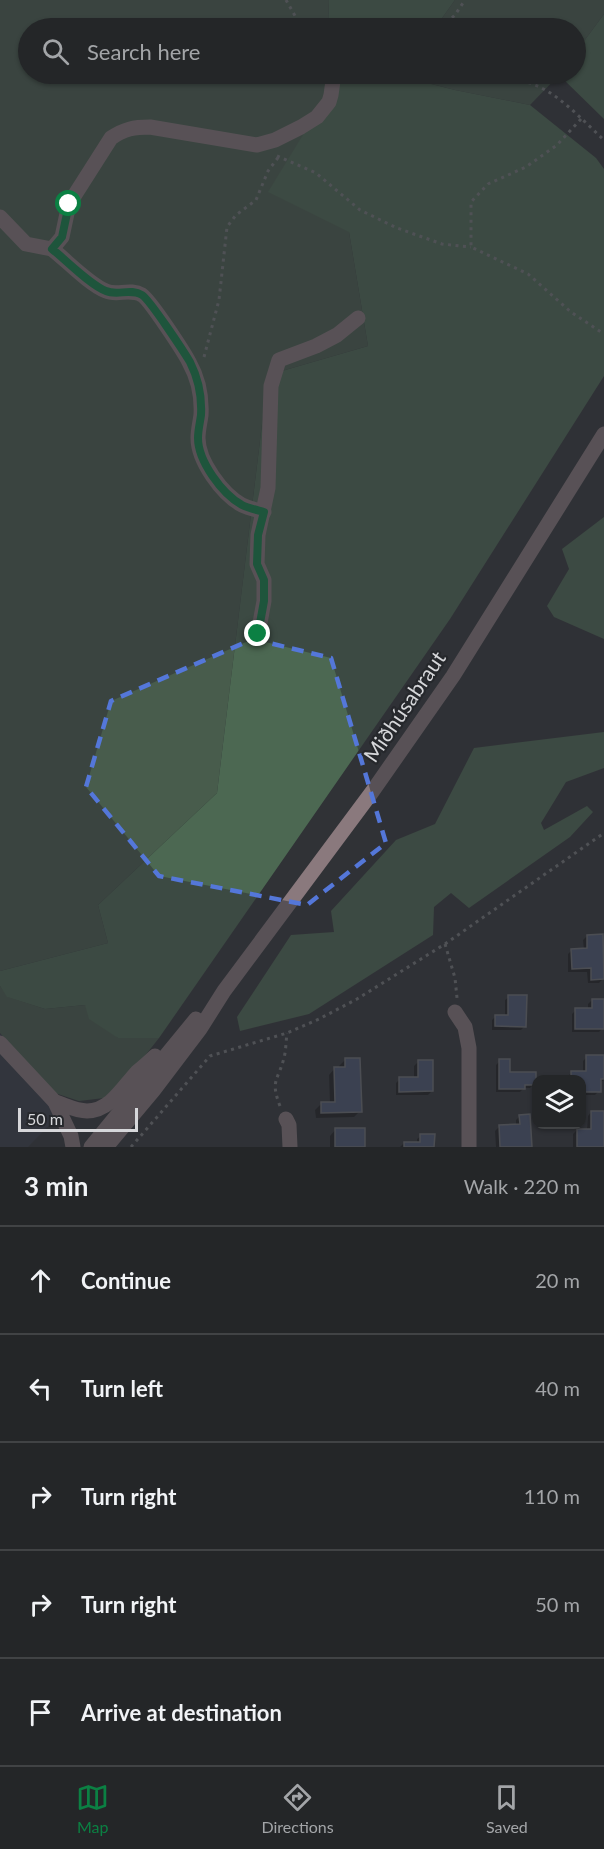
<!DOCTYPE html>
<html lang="en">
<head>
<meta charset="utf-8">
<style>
	:root { --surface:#242628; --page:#2c2e30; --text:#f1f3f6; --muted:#a3a5a8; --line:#414345; --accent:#0b8043 }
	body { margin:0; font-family:Lato,sans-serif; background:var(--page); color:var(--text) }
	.controls { position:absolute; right:18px; bottom:18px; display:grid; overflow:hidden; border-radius:12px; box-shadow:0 2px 4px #0004 }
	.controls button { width:54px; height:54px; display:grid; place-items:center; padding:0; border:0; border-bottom:2px solid var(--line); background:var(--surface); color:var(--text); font:30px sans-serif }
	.scale { position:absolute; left:18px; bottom:15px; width:120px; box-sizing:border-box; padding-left:6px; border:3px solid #d6d7da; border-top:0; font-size:16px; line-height:21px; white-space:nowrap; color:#d6d7da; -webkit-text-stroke:4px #26282c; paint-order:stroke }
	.stop { position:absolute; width:18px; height:18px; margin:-14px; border:4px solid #0b8043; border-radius:50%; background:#fff }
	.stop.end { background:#0b8043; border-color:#fff; box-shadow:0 2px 6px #0008 }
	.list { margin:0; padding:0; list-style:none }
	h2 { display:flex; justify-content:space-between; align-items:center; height:78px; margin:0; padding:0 24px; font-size:26px }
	h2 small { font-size:20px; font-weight:400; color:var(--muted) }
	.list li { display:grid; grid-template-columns:39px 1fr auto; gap:18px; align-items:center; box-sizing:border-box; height:108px; padding:0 24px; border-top:2px solid var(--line) }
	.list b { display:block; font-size:22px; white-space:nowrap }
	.list em { font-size:20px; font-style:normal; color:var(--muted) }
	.icon { flex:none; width:33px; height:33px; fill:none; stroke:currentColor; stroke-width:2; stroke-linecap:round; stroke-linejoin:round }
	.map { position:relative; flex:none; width:604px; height:1147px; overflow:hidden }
	.search { position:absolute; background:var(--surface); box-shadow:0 2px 4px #0004; left:18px; right:18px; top:18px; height:66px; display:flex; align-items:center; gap:15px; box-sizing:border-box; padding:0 21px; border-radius:33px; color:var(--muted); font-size:22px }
	.sheet { height:618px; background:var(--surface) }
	nav { display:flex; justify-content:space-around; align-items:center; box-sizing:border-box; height:84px; border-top:2px solid var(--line); background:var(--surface); font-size:16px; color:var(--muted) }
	nav a { display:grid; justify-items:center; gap:3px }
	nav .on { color:var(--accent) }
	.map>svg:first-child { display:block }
</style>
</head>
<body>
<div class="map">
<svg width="604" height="1147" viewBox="0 0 604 1147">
	<rect width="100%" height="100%" fill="#303236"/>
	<polygon fill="#363a45" points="0,1033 65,1109 28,1147 0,1147"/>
	<g fill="#485c4c">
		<polygon points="0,0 329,0 328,28 28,28 28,74 330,74 349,232 368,346 268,375 217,793 98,905 108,943 0,971"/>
		<polygon points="455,0 604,0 604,14 576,52 576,28 435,28"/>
		<polygon points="392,74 560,74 530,105 455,90"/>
		<polygon points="0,986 8,997 45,1009 85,1005 118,1038 159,1038 136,1067 104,1098 79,1101 49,1091 0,1033"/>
	</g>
	<g fill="#4c6852">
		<polygon points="329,0 455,0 435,28 328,28"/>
		<polygon points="604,14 604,119 559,75 560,74 576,74 576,52"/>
		<polygon points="330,74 392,74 455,90 530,105 596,158 604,169 604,376 450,619 159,1038 118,1038 89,1019 85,1005 45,1009 7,997 0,986 0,971 108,943 98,905 217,793 268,375 368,346 349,232 268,192 331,89"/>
		<polygon points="604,517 604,639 554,617 547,606 569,569 562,549"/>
		<polygon points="604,732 604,768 566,782 541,823 544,830 587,806 593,812 570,837 469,908 451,893 434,907 433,935 309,1014 240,1031 237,1017 291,935 334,932 331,911 396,840 435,824 474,748"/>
	</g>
	<g fill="#0007">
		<polygon points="587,936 603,979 599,983 588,983 587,972 568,972 568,954 572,950 584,950 583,940"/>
		<polygon points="509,997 525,1026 521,1030 492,1030 492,1020 496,1016 505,1017 505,1000"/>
		<polygon points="592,1000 603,1028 599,1032 572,1032 572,1014 576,1010 588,1010 588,1004"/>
		<polygon points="604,1056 604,1080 599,1083 599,1091 595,1095 582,1095 582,1080 568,1080 568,1076 572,1072 583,1072 583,1061 587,1057"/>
		<polygon points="345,1060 360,1111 354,1117 316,1118 315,1110 321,1104 330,1104 329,1075 335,1068 339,1068 339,1066"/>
		<polygon points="500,1061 508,1073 534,1084 530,1088 524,1088 520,1092 496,1092 496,1065"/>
		<polygon points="418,1062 432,1091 428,1095 396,1095 396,1083 400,1079 414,1079 414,1066"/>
		<polygon points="591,1112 602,1112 602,1147 573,1147 573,1134 577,1130 587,1130 588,1116"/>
		<polygon points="520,1116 530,1146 496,1147 495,1131 499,1127 516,1126 516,1120"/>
		<polygon points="336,1129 363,1130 363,1147 330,1147 330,1136"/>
		<polygon points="433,1135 433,1147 400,1147 404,1143 417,1143 417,1139 421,1136"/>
	</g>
	<g fill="#4b5672" stroke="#6d6f74" stroke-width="1.5">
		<polygon points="603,934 604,979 591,980 591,968 572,969 571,949 587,948 587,935"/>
		<polygon points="508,995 527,995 526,1027 495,1026 495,1015 508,1015"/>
		<polygon points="592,999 604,999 604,1029 575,1029 575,1008 592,1008"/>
		<polygon points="586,1055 604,1055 604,1079 601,1079 601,1092 582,1092 582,1080 571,1080 571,1071 586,1071"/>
		<polygon points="345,1058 360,1058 362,1112 321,1113 321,1102 335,1102 334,1067 345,1067"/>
		<polygon points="499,1059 510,1059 510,1072 536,1072 536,1085 525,1085 525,1089 499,1089"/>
		<polygon points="418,1060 433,1060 433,1091 399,1092 399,1077 418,1077"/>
		<polygon points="591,1111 604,1111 604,1147 577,1147 577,1129 591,1129"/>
		<polygon points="530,1114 532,1147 500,1147 499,1125 520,1124 519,1115"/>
		<rect x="335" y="1128" width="30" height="19"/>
		<polygon points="420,1134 435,1134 434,1147 404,1147 404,1142 420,1142"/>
	</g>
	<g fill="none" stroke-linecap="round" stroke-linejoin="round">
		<g stroke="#76787b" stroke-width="3" stroke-dasharray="3 4.5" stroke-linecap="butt">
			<polyline points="286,0 302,28"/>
			<polyline points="441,28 455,15 465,0"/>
			<path d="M469,74C489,76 511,77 530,83C559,93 582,120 604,140"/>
			<polyline points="581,119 557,145 526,167 488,184 471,202 471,247 528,274 571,312 604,334"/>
			<polyline points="277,156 316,173 360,210 397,228 442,244 471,247"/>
			<polyline points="204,357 219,300 227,227 236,215 256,200 268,171 280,155"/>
			<polyline points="445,944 455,978 457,998"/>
			<path d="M280,1106C270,1080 278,1081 284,1058C286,1050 286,1041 287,1033"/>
			<polyline points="131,1147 210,1056 287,1033 319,1019 357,999 445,944 604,833"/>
		</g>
		<g stroke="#8a797d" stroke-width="15">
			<path d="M0,217L26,244L52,249L62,237L69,204L111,138C124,129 134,127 150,127L257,145L275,140L301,127L317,117L329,102L331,95L334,74"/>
			<path d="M52,249C66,260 90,285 106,291C117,296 130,288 142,295C150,300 184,352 189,362C198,378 202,397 201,415C200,423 198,430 198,438C198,461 222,494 242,505C248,508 257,510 264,512"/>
			<polyline points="258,634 264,601 264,580 257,564 258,535 268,488 271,386 279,360 316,346 337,335 358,318"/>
			<polyline points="455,1012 465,1027 469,1048 469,1147"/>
			<polyline points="0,1043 55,1102 71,1136 73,1147"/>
			<path d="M55,1102C65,1105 76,1111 87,1111C110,1111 123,1087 137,1072C143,1067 149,1062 155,1056"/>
			<polyline points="286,1119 289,1125 290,1147"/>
			<polyline points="91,1147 196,1019"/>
			<polyline points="106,1147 153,1091 200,1029 224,991 372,792 453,676 604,434"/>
		</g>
	</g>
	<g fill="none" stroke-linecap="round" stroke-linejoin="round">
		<path stroke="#0b8043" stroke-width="8" d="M69,204L62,237L52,249C66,260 90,285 106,291C117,296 131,288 142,295C150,300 184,352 190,362C198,378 202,397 201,415C200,423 198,430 198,438C198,461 222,494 242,505C248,508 257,510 264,512L258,535L257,564L264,580V601L258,634"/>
	</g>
	<path d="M0 0H604V1147H0ZM253,639L331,658L386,843L307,905L159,876L86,787L111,701Z" fill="#303236" fill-opacity=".55" fill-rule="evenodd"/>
	<path fill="none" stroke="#5477d9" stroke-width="4.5" stroke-dasharray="12 8" stroke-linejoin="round" d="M253,639L331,658L386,843L307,905L159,876L86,787L111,701Z"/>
	<g text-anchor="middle" stroke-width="4.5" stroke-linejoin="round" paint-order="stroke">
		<g font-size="21" fill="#d6d7da" stroke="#26282c">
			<text transform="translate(405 707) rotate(-56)" y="7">Miðhúsabraut</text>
		</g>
	</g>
</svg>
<div class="controls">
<button><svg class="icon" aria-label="layers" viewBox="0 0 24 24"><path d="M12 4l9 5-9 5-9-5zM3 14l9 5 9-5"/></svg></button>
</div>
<div class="scale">50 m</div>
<div class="stop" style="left:69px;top:204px"></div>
<div class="stop end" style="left:258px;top:634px"></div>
<div class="search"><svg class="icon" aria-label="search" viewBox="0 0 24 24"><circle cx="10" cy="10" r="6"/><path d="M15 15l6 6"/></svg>Search here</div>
</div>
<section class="sheet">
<h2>3 min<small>Walk · 220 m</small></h2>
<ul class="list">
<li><svg class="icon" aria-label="ahead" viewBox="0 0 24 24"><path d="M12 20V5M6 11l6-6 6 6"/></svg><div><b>Continue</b></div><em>20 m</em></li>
<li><svg class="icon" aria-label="left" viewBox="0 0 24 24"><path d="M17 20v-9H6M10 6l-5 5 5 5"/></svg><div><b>Turn left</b></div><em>40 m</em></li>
<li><svg class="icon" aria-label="right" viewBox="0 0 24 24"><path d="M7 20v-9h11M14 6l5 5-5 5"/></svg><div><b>Turn right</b></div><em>110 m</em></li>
<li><svg class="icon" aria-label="right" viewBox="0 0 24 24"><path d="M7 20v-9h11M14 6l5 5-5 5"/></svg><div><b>Turn right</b></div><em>50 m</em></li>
<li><svg class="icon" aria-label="arrive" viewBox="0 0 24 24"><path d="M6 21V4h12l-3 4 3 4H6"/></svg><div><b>Arrive at destination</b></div></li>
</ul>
</section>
<nav>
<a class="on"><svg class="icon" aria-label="map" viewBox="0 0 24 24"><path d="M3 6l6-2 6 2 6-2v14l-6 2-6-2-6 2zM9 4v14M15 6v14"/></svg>Map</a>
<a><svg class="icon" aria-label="directions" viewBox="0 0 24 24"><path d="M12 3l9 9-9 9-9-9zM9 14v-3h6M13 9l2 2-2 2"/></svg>Directions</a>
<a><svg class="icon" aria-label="saved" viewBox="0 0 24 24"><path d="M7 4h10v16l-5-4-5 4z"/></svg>Saved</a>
</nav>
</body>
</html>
